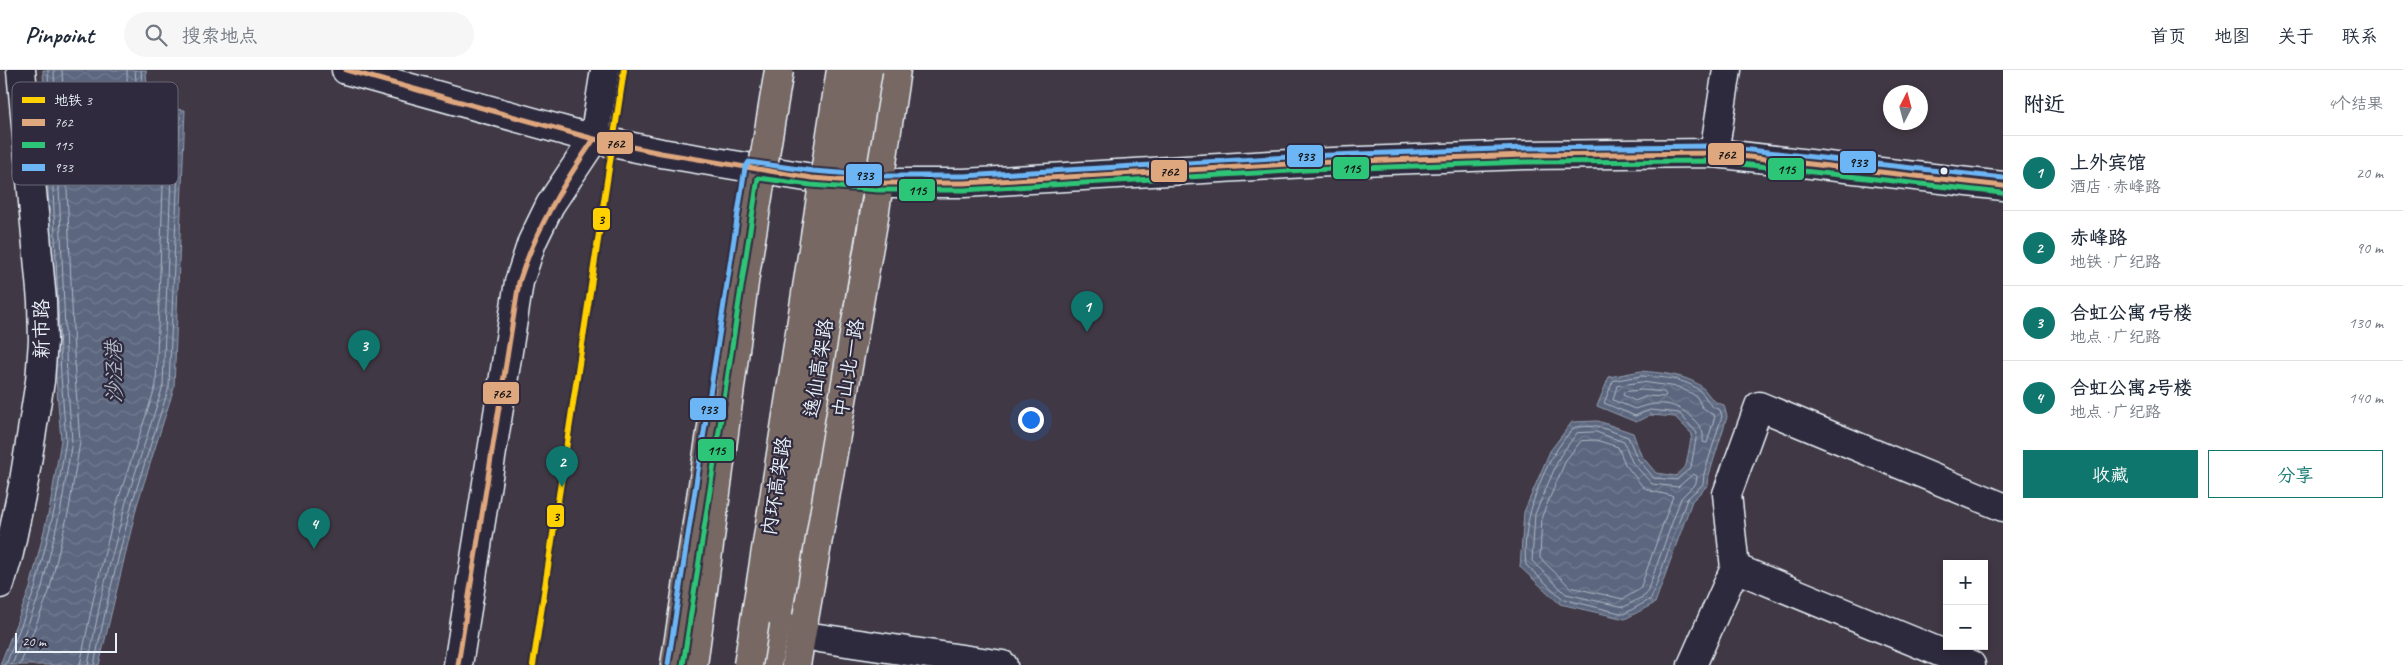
<!DOCTYPE html>
<html lang="zh">
<head>
<meta charset="utf-8">
<style>
	:root { --surface:#fff; --page:#f6f6f7; --text:#1f2937; --muted:#747a83; --line:#e0e1e3; --accent:#0f766e }
	body { margin:0; font-family:Caveat,"LXGW WenKai TC",sans-serif; background:var(--page); color:var(--text) }
	.controls { position:absolute; right:15px; bottom:15px; display:grid; overflow:hidden; border-radius:0px; box-shadow:0 2px 8px #0003 }
	.controls button { width:45px; height:45px; display:grid; place-items:center; padding:0; border:0; border-bottom:1px solid var(--line); background:var(--surface); color:var(--text); font:25px sans-serif }
	.compass { position:absolute; left:1883px; top:15px; width:45px; height:45px; border-radius:50%; background:var(--surface); box-shadow:0 2px 8px #0003; rotate:6deg }
	.scale { position:absolute; left:15px; bottom:12px; width:102px; box-sizing:border-box; padding-left:5px; border:2px solid #e8f1f8; border-top:0; font-size:14px; line-height:18px; white-space:nowrap; color:#e8f1f8; -webkit-text-stroke:4px #2f2a3d; paint-order:stroke }
	.you { position:absolute; left:1030px; top:349px; width:18px; height:18px; margin:-12px; border:4px solid #fff; border-radius:50%; background:#1a73e8; box-shadow:0 0 0 8px #1a73e833 }
	.badge { display:grid; place-items:center; width:32px; height:32px; border-radius:50%; background:var(--accent); color:#fff; font-size:16px; font-weight:700 }
	.pin { position:absolute; translate:-50% -41px; filter:drop-shadow(0 1px 2px #0008) }
	.pin::after { content:''; position:absolute; top:26px; width:18px; height:15px; background:inherit; clip-path:polygon(0 0,100% 0,50% 100%) }
	.list { margin:0; padding:0; list-style:none }
	h2 { display:flex; justify-content:space-between; align-items:center; height:65px; margin:0; padding:0 20px; font-size:21px }
	h2 small { font-size:16px; font-weight:400; color:var(--muted) }
	.list li { display:grid; grid-template-columns:32px 1fr auto; gap:15px; align-items:center; box-sizing:border-box; height:75px; padding:0 20px; border-top:1px solid var(--line) }
	.list b { display:block; font-size:19px; white-space:nowrap }
	.list p { margin:0; font-size:16px; white-space:nowrap; color:var(--muted) }
	.list em { font-size:16px; font-style:normal; color:var(--muted) }
	.actions { display:flex; gap:10px; padding:15px 20px }
	.actions a { flex:1; padding:11px 0; border:1px solid var(--accent); border-radius:0px; text-align:center; font-size:18px; color:var(--accent) }
	.actions .main { background:var(--accent); color:#fff }
	.icon { flex:none; width:28px; height:28px; fill:none; stroke:currentColor; stroke-width:2; stroke-linecap:round; stroke-linejoin:round }
	.map { position:relative; flex:none; width:2003px; height:595px; overflow:hidden }
	header { display:flex; align-items:center; gap:30px; box-sizing:border-box; height:70px; padding:0 25px; background:var(--surface); border-bottom:1px solid var(--line) }
	header strong { font-size:24px }
	nav { display:flex; gap:28px; margin-inline-start:auto; font-size:18px }
	.search { width:350px; height:45px; background:var(--page); display:flex; align-items:center; gap:12px; box-sizing:border-box; padding:0 18px; border-radius:28px; color:var(--muted); font-size:19px }
	main { display:flex }
	aside { flex:1; background:var(--surface) }
	.map>svg:first-child { display:block }
</style>
</head>
<body>
<header>
<strong>Pinpoint</strong>
<div class="search"><svg class="icon" aria-label="search" viewBox="0 0 24 24"><circle cx="10" cy="10" r="6"/><path d="M15 15l6 6"/></svg>搜索地点</div>
<nav><a>首页</a><a>地图</a><a>关于</a><a>联系</a></nav>
</header>
<main>
<div class="map">
<svg width="2003" height="595" viewBox="0 0 2003 595">
	<defs>
		<pattern id="water-waves" width="16" height="10" patternUnits="userSpaceOnUse" patternTransform="scale(1.25)"><rect width="16" height="10" fill="#5b667e"/><path d="M0 5q4-4 8 0t8 0" fill="none" stroke="#737c91"/></pattern>
	</defs>
	<rect width="100%" height="100%" fill="#403844"/>
	<filter id="ink" filterUnits="userSpaceOnUse"><feTurbulence type="fractalNoise" baseFrequency=".02" numOctaves="2"/><feDisplacementMap in="SourceGraphic" scale="10" xChannelSelector="R" yChannelSelector="G"/><feConvolveMatrix kernelMatrix="1 2 1 2 8 2 1 2 1" color-interpolation-filters="sRGB"/></filter>
	<g filter="url(#ink)">
		<g fill="url(#water-waves)" stroke="#939eaf">
			<polygon points="43,0 146,0 148,37 185,40 174,318 137,435 99,595 0,595 30,518 50,436 61,370 56,307"/>
			<path d="M1641,301C1661,303 1681,304 1698,314C1709,321 1709,332 1724,335L1727,347L1709,405L1708,415L1692,431L1655,533L1625,549L1560,534L1520,497L1524,442L1550,381L1572,352L1598,351L1633,363L1641,385L1656,403L1676,406L1686,395L1692,364L1675,347L1650,345L1636,352L1597,336L1609,307Z"/>
		</g>
		<g fill="none" stroke-linecap="round" stroke-linejoin="round">
			<g stroke="#b0b9c7" stroke-width="1">
				<path d="M1641,306C1659,307 1687,308 1701,322C1710,331 1706,335 1720,340L1722,346L1704,404L1703,414L1687,429L1651,529L1624,544L1563,529L1526,495C1520,453 1544,387 1575,357L1597,356L1628,367L1637,388L1654,408L1677,410L1691,397L1697,363L1679,343L1650,340L1635,346L1604,333L1613,311Z"/>
				<path d="M1642,312L1678,317L1691,323L1697,327L1702,337L1715,346L1707,373L1703,372C1704,360 1701,357 1692,348C1675,331 1657,331 1635,339L1613,330L1617,316Z"/>
				<polygon points="1642,320 1664,322 1666,325 1664,327 1647,326 1635,331 1623,325 1624,322"/>
				<polygon points="1596,362 1624,372 1632,392 1652,414 1678,417 1693,404 1697,406 1696,413 1681,428 1646,525 1624,537 1566,524 1532,491 1535,444 1560,386 1577,363"/>
				<polygon points="1596,370 1618,377 1625,394 1643,417 1651,421 1673,426 1640,519 1623,529 1570,517 1540,488 1542,446 1566,390 1581,371"/>
				<polyline points="3,595 7,592 35,519 55,437 66,370 61,306 48,0"/>
				<polyline points="12,595 41,521 61,438 72,371 67,306 54,0"/>
				<polyline points="20,595 49,522 69,439 80,372 75,306 62,0"/>
				<path d="M80,595L94,526L118,430L156,315L165,60L163,57C121,55 128,36 127,0"/>
				<polyline points="88,595 101,528 126,432 163,316 173,53 171,50 147,49 139,43 135,0"/>
				<polyline points="94,595 108,529 132,433 169,317 180,47 178,44 144,40 141,0"/>
			</g>
			<g stroke="#e8f1f8" stroke-width="31">
				<g id="minor">
					<polyline points="346,0 594,69 661,83 812,108 879,113 964,113 1306,93 1525,85 1714,83 2003,116"/>
					<polyline points="1714,83 1727,0"/>
					<polyline points="1735,498 1727,424 1759,336 2003,437"/>
					<polyline points="0,514 9,483 24,411 40,311 43,271 42,231 21,0"/>
					<polyline points="819,568 1003,595"/>
					<polyline points="458,595 519,212 532,172 550,135 594,69 605,0"/>
					<polyline points="1692,595 1735,498 1971,595"/>
				</g>
			</g>
			<g stroke="#e8f1f8" stroke-width="31">
				<g id="major">
					<polyline points="675,595 713,350"/>
					<polyline points="796,595 874,147 896,0"/>
				</g>
			</g>
			<g stroke="#e8f1f8" stroke-width="31">
				<g id="highway">
					<polyline points="693,595 745,205"/>
					<polyline points="767,595 778,542"/>
				</g>
			</g>
			<use href="#minor" stroke="#2f2a3d" stroke-width="28"/>
			<use href="#major" stroke="#776864" stroke-width="28"/>
			<use href="#highway" stroke="#776864" stroke-width="28"/>
			<g stroke="#e8f1f8" stroke-width="31" stroke-linecap="butt">
				<g id="highway-bridge">
					<polyline points="745,205 779,0"/>
					<polyline points="778,542 868,0"/>
					<polyline points="748,595 841,0"/>
				</g>
			</g>
			<use href="#highway-bridge" stroke="#776864" stroke-width="28"/>
			<g stroke="#2f2a3d" stroke-width="9">
				<g id="bus-1">
					<polyline points="346,0 594,69 661,83 812,108 879,113 964,113 1306,93 1525,85 1714,83 2003,116"/>
					<path d="M458,595L519,212C536,159 563,114 594,69"/>
				</g>
			</g>
			<g stroke="#2f2a3d" stroke-width="9">
				<polyline id="bus-2" points="683,595 758,108 811,115 878,120 964,120 1306,100 1525,92 1714,91 2002,123"/>
			</g>
			<g stroke="#2f2a3d" stroke-width="9">
				<polyline id="bus-3" points="668,594 745,98 749,92 813,101 879,106 964,106 1306,86 1525,78 1714,76 2003,108"/>
			</g>
			<use href="#bus-1" stroke="#dfa77e" stroke-width="5"/>
			<use href="#bus-2" stroke="#2dc577" stroke-width="5"/>
			<use href="#bus-3" stroke="#6db6f5" stroke-width="5"/>
			<g stroke="#2f2a3d" stroke-width="10">
				<polyline id="metro-1" points="533,595 624,0"/>
			</g>
			<use href="#metro-1" stroke="#ffd100" stroke-width="6"/>
		</g>
	</g>
	<circle fill="#e8f1f8" stroke="#2f2a3d" stroke-width="2" cx="1944" cy="101" r="4.5"/>
	<g text-anchor="middle" stroke-width="4.5" stroke-linejoin="round" paint-order="stroke">
		<g font-size="20" fill="#e8f1f8" stroke="#2f2a3d">
			<text transform="translate(41 259) rotate(-90)" y="7">新市路</text>
			<text transform="translate(818 298) rotate(-81)" y="7">逸仙高架路</text>
			<text transform="translate(848 298) rotate(-80)" y="7">中山北一路</text>
			<text transform="translate(776 416) rotate(-81)" y="7">内环高架路</text>
		</g>
		<g font-size="21" font-style="italic" fill="#b0b9c7" stroke="#2f2a3d">
			<text transform="translate(114 302) rotate(-91)" y="7">沙泾港</text>
		</g>
	</g>
	<rect x="12" y="12" width="166" height="103" rx="8" fill="#2f2a3d" stroke="#666675" stroke-width="1"/>
	<rect x="22" y="27" width="23" height="6" fill="#ffd100"/>
	<rect x="22" y="49" width="23" height="7" fill="#dfa77e"/>
	<rect x="22" y="72" width="23" height="6" fill="#2dc577"/>
	<rect x="22" y="94" width="23" height="7" fill="#6db6f5"/>
	<g font-size="14" fill="#e8f1f8">
		<text x="54" y="35">地铁 3</text>
		<text x="54" y="57">762</text>
		<text x="54" y="80">115</text>
		<text x="54" y="102">933</text>
	</g>
	<g stroke="#2f2a3d" stroke-width="2">
		<rect x="596" y="61" width="38" height="24" rx="5" fill="#dfa77e"/>
		<rect x="1707" y="72" width="38" height="24" rx="5" fill="#dfa77e"/>
		<rect x="1286" y="74" width="38" height="24" rx="5" fill="#6db6f5"/>
		<rect x="1839" y="80" width="38" height="24" rx="5" fill="#6db6f5"/>
		<rect x="1332" y="86" width="38" height="24" rx="5" fill="#2dc577"/>
		<rect x="1767" y="87" width="38" height="24" rx="5" fill="#2dc577"/>
		<rect x="1150" y="89" width="38" height="24" rx="5" fill="#dfa77e"/>
		<rect x="845" y="93" width="38" height="24" rx="5" fill="#6db6f5"/>
		<rect x="898" y="108" width="38" height="24" rx="5" fill="#2dc577"/>
		<rect x="592" y="137" width="19" height="24" rx="5" fill="#ffd100"/>
		<rect x="482" y="311" width="38" height="24" rx="5" fill="#dfa77e"/>
		<rect x="689" y="327" width="38" height="24" rx="5" fill="#6db6f5"/>
		<rect x="697" y="368" width="38" height="24" rx="5" fill="#2dc577"/>
		<rect x="546" y="434" width="19" height="24" rx="5" fill="#ffd100"/>
	</g>
	<g font-size="14" text-anchor="middle" font-weight="bold" fill="#111">
		<text x="615" y="78">762</text>
		<text x="1726" y="89">762</text>
		<text x="1305" y="91">933</text>
		<text x="1858" y="97">933</text>
		<text x="1351" y="103">115</text>
		<text x="1786" y="104">115</text>
		<text x="1169" y="106">762</text>
		<text x="864" y="110">933</text>
		<text x="917" y="125">115</text>
		<text x="601" y="154">3</text>
		<text x="501" y="328">762</text>
		<text x="708" y="344">933</text>
		<text x="716" y="385">115</text>
		<text x="556" y="451">3</text>
	</g>
</svg>
<div class="controls">
<button>+</button>
<button>−</button>
</div>
<svg class="compass" viewBox="-18 -18 36 36"><path d="M0-13l5 13h-10z" fill="#e53935"/><path d="M0 13l5-13h-10z" fill="#747a83"/></svg>
<div class="scale">20 m</div>
<div class="you"></div>
<div class="pin badge" style="left:1087px;top:262px">1</div>
<div class="pin badge" style="left:562px;top:417px">2</div>
<div class="pin badge" style="left:364px;top:301px">3</div>
<div class="pin badge" style="left:314px;top:479px">4</div>
</div>
<aside>
<h2>附近<small>4个结果</small></h2>
<ul class="list">
<li><span class="badge">1</span><div><b>上外宾馆</b><p>酒店 · 赤峰路</p></div><em>20 m</em></li>
<li><span class="badge">2</span><div><b>赤峰路</b><p>地铁 · 广纪路</p></div><em>90 m</em></li>
<li><span class="badge">3</span><div><b>合虹公寓1号楼</b><p>地点 · 广纪路</p></div><em>130 m</em></li>
<li><span class="badge">4</span><div><b>合虹公寓2号楼</b><p>地点 · 广纪路</p></div><em>140 m</em></li>
</ul>
<div class="actions"><a class="main">收藏</a><a>分享</a></div>
</aside>
</main>
</body>
</html>
